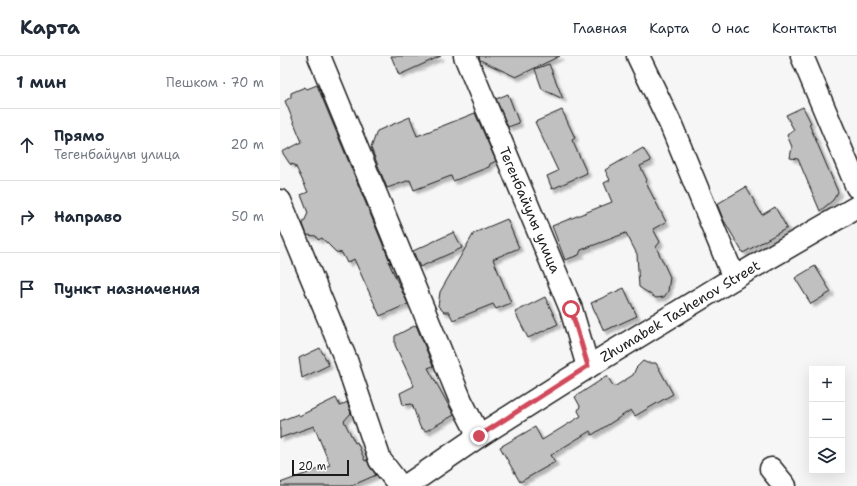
<!DOCTYPE html>
<html lang="ru">
<head>
<meta charset="utf-8">
<style>
	:root { --surface:#fff; --page:#f6f6f7; --text:#1f2937; --muted:#747a83; --line:#e0e1e3 }
	body { margin:0; font-family:"Shantell Sans",sans-serif; background:var(--page); color:var(--text) }
	.controls { position:absolute; right:12px; bottom:12px; display:grid; overflow:hidden; border-radius:0px; box-shadow:0 4px 16px #0002 }
	.controls button { width:36px; height:36px; display:grid; place-items:center; padding:0; border:0; border-bottom:1px solid var(--line); background:var(--surface); color:var(--text); font:20px sans-serif }
	.scale { position:absolute; left:12px; bottom:10px; width:57px; box-sizing:border-box; padding-left:4px; border:2px solid #1c1c1c; border-top:0; font-size:11px; line-height:14px; white-space:nowrap; color:#1c1c1c; -webkit-text-stroke:3px #fff; paint-order:stroke }
	.stop { position:absolute; width:12px; height:12px; margin:-9px; border:3px solid #d1495b; border-radius:50%; background:#fff }
	.stop.end { background:#d1495b; border-color:#fff; box-shadow:0 1px 4px #0008 }
	.list { margin:0; padding:0; list-style:none }
	h2 { display:flex; justify-content:space-between; align-items:center; height:52px; margin:0; padding:0 16px; font-size:17px }
	h2 small { font-size:13px; font-weight:400; color:var(--muted) }
	.list li { display:grid; grid-template-columns:26px 1fr auto; gap:12px; align-items:center; box-sizing:border-box; height:72px; padding:0 16px; border-top:1px solid var(--line) }
	.list b { display:block; font-size:15px; white-space:nowrap }
	.list p { margin:0; font-size:13px; white-space:nowrap; color:var(--muted) }
	.list em { font-size:13px; font-style:normal; color:var(--muted) }
	.icon { flex:none; width:22px; height:22px; fill:none; stroke:currentColor; stroke-width:2; stroke-linecap:round; stroke-linejoin:round }
	.map { position:relative; flex:none; width:577px; height:430px; overflow:hidden }
	header { display:flex; align-items:center; gap:24px; box-sizing:border-box; height:56px; padding:0 20px; background:var(--surface); border-bottom:1px solid var(--line) }
	header strong { font-size:19px }
	nav { display:flex; gap:22px; margin-inline-start:auto; font-size:14px }
	main { display:flex }
	aside { flex:1; background:var(--surface) }
	.map>svg:first-child { display:block }
</style>
</head>
<body>
<header>
<strong>Карта</strong>
<nav><a>Главная</a><a>Карта</a><a>О нас</a><a>Контакты</a></nav>
</header>
<main>
<aside>
<h2>1 мин<small>Пешком · 70 m</small></h2>
<ul class="list">
<li><svg class="icon" aria-label="ahead" viewBox="0 0 24 24"><path d="M12 20V5M6 11l6-6 6 6"/></svg><div><b>Прямо</b><p>Тегенбайулы улица</p></div><em>20 m</em></li>
<li><svg class="icon" aria-label="right" viewBox="0 0 24 24"><path d="M7 20v-9h11M14 6l5 5-5 5"/></svg><div><b>Направо</b></div><em>50 m</em></li>
<li><svg class="icon" aria-label="arrive" viewBox="0 0 24 24"><path d="M6 21V4h12l-3 4 3 4H6"/></svg><div><b>Пункт назначения</b></div></li>
</ul>
</aside>
<div class="map">
<svg width="577" height="430" viewBox="0 0 577 430">
	<defs>
		<filter id="shadow"><feDropShadow dx="3.5" dy="3.5" stdDeviation="1" flood-color="#0004"/></filter>
	</defs>
	<rect width="100%" height="100%" fill="#f6f6f6"/>
	<filter id="ink" filterUnits="userSpaceOnUse"><feTurbulence type="fractalNoise" baseFrequency=".025" numOctaves="2"/><feDisplacementMap in="SourceGraphic" scale="8" xChannelSelector="R" yChannelSelector="G"/><feConvolveMatrix kernelMatrix="1 2 1 2 8 2 1 2 1" color-interpolation-filters="sRGB"/></filter>
	<g filter="url(#ink)">
		<g fill="#c0c0c0" stroke="#1c1c1c" filter="url(#shadow)">
			<polygon points="111,0 161,0 119,19"/>
			<polygon points="199,0 280,0 236,21 200,4"/>
			<polygon points="269,8 283,43 262,33 255,13"/>
			<polygon points="37,29 111,208 108,205 128,248 100,260 74,203 67,207 62,197 56,196 42,182 38,184 36,180 27,179 23,168 28,157 21,139 28,136 15,109 10,108 2,96 22,86 5,45 11,41 11,37 25,31 27,33"/>
			<polygon points="228,38 239,67 228,71 216,43"/>
			<polygon points="523,51 531,67 529,68 558,136 553,144 540,155 518,103 510,102 512,91 507,79 514,74 506,59"/>
			<polygon points="282,54 295,82 292,84 307,117 272,133 267,120 278,115 255,66"/>
			<polygon points="195,57 216,105 210,108 209,111 173,125 171,120 134,134 130,124 107,132 91,92 97,75 130,61 137,80"/>
			<polygon points="363,92 371,105 360,110 367,124 365,125 386,166 373,173 380,186 376,191 390,221 388,235 384,241 376,242 359,231 357,198 346,177 301,194 299,199 285,204 272,170 332,146 324,127 330,124 325,114"/>
			<polygon points="466,131 482,159 495,151 507,172 463,197 443,163 437,148"/>
			<polygon points="227,163 239,192 213,203 231,247 216,253 213,248 173,264 169,256 164,256 158,250 160,236 194,177"/>
			<polygon points="174,176 182,192 140,211 133,195"/>
			<polygon points="535,210 551,236 531,248 515,222"/>
			<polygon points="344,232 357,260 324,275 311,247"/>
			<polygon points="265,241 278,268 248,282 235,256"/>
			<polygon points="136,269 153,310 148,312 174,359 146,375 140,371 132,348 123,349 120,337 134,330 115,289 115,280"/>
			<polygon points="40,292 49,309 22,322 19,302"/>
			<polygon points="363,305 367,307 376,307 393,338 355,360 351,354 312,379 310,375 271,399 275,406 240,426 220,391 255,371 262,384 301,360 298,355 300,350 295,341 327,320 334,331 353,319 356,312"/>
			<polygon points="56,342 60,350 67,346 71,357 64,365 75,387 77,386 85,405 87,404 90,411 96,419 71,430 0,430 0,427 50,409 34,370 0,382 0,365 18,358 19,360"/>
		</g>
		<g fill="none" stroke-linecap="round" stroke-linejoin="round">
			<g stroke="#1c1c1c" stroke-width="25">
				<g id="minor">
					<polyline points="39,0 181,345 199,380"/>
					<polyline points="185,0 291,253 308,311"/>
					<polyline points="358,0 391,69 454,222"/>
					<polyline points="522,0 577,131"/>
					<polyline points="0,145 66,304 100,404 120,430"/>
					<polyline points="491,413 505,430"/>
					<polyline points="126,430 199,380 308,311 454,222 577,151"/>
				</g>
			</g>
			<use href="#minor" stroke="#fff" stroke-width="22"/>
		</g>
	</g>
	<g fill="none" stroke-linecap="round" stroke-linejoin="round" filter="url(#ink)">
		<polyline stroke="#d1495b" stroke-width="5" points="199,380 308,310 291,253"/>
	</g>
	<g text-anchor="middle" stroke-width="3.5" stroke-linejoin="round" paint-order="stroke">
		<g font-size="14" fill="#1c1c1c" stroke="#fff">
			<text transform="translate(250 154) rotate(67)" y="5">Тегенбайулы улица</text>
			<text transform="translate(400 255) rotate(-31)" y="5">Zhumabek Tashenov Street</text>
		</g>
	</g>
</svg>
<div class="controls">
<button>+</button>
<button>−</button>
<button><svg class="icon" aria-label="layers" viewBox="0 0 24 24"><path d="M12 4l9 5-9 5-9-5zM3 14l9 5 9-5"/></svg></button>
</div>
<div class="scale">20 m</div>
<div class="stop" style="left:291px;top:253px"></div>
<div class="stop end" style="left:199px;top:380px"></div>
</div>
</main>
</body>
</html>
